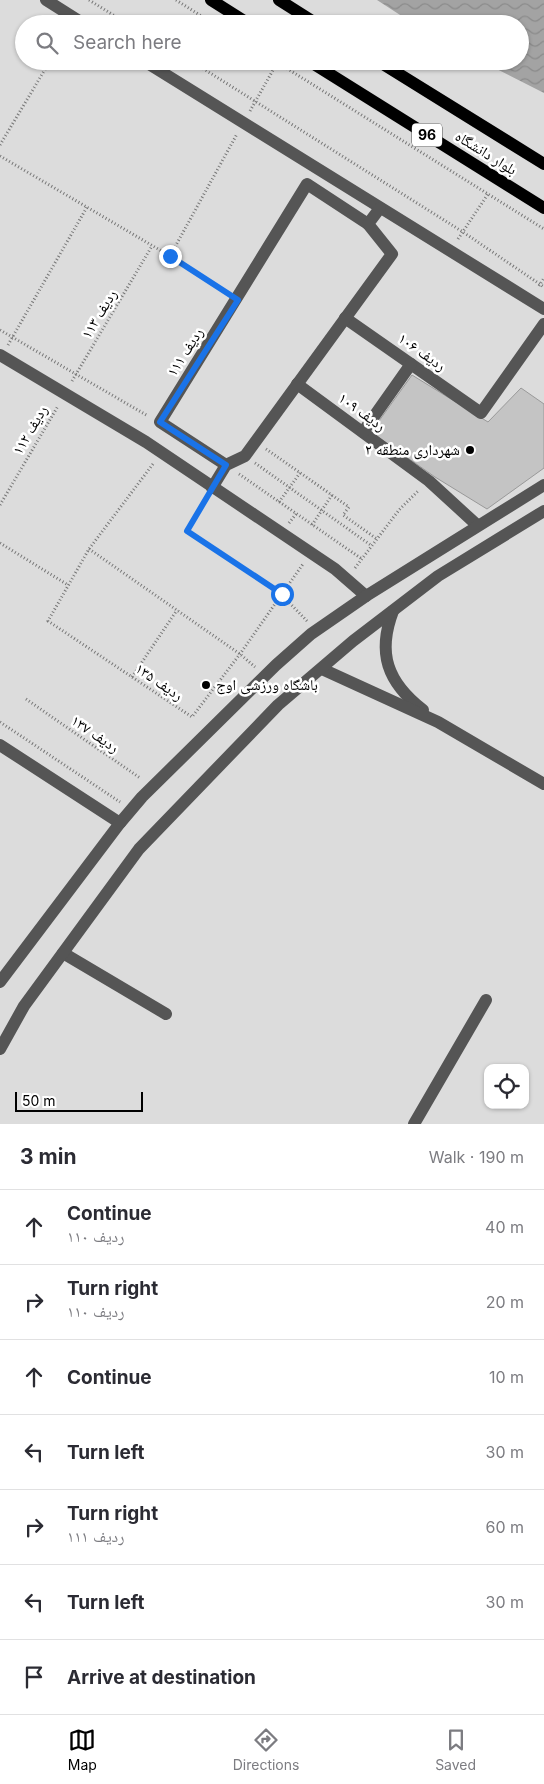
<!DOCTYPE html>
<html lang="en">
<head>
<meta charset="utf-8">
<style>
	:root { --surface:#fff; --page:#f7f7f7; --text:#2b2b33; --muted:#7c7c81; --line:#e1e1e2; --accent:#000 }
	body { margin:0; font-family:Inter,"Noto Naskh Arabic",sans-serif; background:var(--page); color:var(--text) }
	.controls { position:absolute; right:15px; bottom:15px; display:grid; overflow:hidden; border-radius:10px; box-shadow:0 1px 4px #0004 }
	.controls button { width:45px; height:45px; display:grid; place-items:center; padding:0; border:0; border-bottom:1px solid var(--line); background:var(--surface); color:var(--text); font:25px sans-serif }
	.scale { position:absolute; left:15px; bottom:12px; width:128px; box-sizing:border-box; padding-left:5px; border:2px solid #000; border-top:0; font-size:14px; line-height:18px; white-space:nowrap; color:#000; -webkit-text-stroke:4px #fff; paint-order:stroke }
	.stop { position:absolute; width:15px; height:15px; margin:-11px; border:4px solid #1a73e8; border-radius:50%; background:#fff }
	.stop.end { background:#1a73e8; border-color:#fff; box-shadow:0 1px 5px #0008 }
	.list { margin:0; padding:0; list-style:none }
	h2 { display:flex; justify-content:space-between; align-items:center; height:65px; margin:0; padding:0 20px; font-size:21px }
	h2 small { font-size:16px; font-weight:400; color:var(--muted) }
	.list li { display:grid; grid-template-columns:32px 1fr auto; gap:15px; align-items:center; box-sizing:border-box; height:75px; padding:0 20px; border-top:1px solid var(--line) }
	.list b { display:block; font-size:19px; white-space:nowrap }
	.list p { margin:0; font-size:16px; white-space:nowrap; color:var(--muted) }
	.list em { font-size:16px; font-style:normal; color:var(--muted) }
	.icon { flex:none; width:28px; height:28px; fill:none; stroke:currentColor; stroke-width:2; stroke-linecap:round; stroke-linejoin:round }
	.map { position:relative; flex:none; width:544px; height:1124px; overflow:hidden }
	.search { position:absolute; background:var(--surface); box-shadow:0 1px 4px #0004; left:15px; right:15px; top:15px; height:55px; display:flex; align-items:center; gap:12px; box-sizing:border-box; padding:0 18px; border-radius:28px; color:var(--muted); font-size:19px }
	.sheet { height:590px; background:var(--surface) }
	nav { display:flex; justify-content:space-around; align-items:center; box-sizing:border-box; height:70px; border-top:1px solid var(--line); background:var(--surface); font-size:14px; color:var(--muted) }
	nav a { display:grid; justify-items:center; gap:2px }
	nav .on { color:var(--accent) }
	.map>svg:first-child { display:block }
</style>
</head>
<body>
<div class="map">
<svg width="544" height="1124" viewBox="0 0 544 1124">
	<defs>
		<pattern id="water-waves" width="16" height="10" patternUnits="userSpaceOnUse" patternTransform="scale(1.25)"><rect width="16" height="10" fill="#a3a3a3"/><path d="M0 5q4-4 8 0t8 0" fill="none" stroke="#8b8b8b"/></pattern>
	</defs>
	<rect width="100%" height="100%" fill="#fff"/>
	<path fill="#dcdcdc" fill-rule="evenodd" d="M0,0H544V1124H0ZM24,24H520V61H24ZM488,1068H525V1105H488Z"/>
	<polygon fill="url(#water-waves)" points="377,0 544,0 544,93 481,61 520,61 520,24 414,24"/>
	<polygon fill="#c4c4c4" stroke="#999" points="412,375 488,422 521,388 544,404 544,468 487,509 435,477 371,432"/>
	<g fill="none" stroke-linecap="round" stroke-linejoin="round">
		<g stroke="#dbdbdb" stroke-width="14">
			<g id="major">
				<polyline points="211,0 249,24"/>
				<polyline points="279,0 317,24"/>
				<polyline points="309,61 544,208"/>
				<polyline points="378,61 544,164"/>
			</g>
		</g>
		<g stroke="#777" stroke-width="3" stroke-dasharray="1 2.5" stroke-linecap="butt">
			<polyline points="89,0 128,24"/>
			<polyline points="176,0 214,24"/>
			<polyline points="191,61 463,232 544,287"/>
			<polyline points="275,61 544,229"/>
			<polyline points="250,111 277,63"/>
			<polyline points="0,145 50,61"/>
			<polyline points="0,156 170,256 224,292"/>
			<polyline points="458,239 488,194"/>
			<polyline points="170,256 237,134"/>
			<polyline points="539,286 544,278"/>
			<polyline points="0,330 148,416"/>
			<polyline points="8,345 87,207"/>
			<polyline points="72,381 152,246"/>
			<polyline points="266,449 349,507 343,515 377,539"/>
			<polyline points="255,463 372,546"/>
			<polyline points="153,464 89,549 48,621 192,717 240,654 303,564"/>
			<polyline points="239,474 362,559"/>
			<polyline points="205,500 187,531 282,595 307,621"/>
			<polyline points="279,502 300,473"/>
			<polyline points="0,505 58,406"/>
			<polyline points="289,523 296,514"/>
			<polyline points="312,525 332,495"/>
			<polyline points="0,543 68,585"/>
			<polyline points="89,549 240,654 255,667"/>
			<polyline points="355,568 399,510 419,490"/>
			<polyline points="132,677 177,610"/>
			<polyline points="26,699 140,778"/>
			<polyline points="0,722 120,802"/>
		</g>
		<g stroke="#555" stroke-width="12">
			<polyline points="46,0 84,24"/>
			<polyline points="144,61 544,309"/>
			<polyline points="345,318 481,413 544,324"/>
			<polyline points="0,355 146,442 335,569 366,596"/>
			<polyline points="297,384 429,481 477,525"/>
			<polyline points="363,432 411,364"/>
			<polyline points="226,465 160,422 307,184 368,224"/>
			<polyline points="212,488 226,465 245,456 392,254 368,224 380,208"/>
			<path d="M393,611C377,653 387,682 423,710"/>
			<polyline points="322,669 438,722 544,784"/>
			<polyline points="0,745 120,823"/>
			<polyline points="63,953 166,1014"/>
			<polyline points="0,982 120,823 142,797 276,665 311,634 366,596 544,485"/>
			<polyline points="0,1049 24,1006 139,849 278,705 353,641 438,576 544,511"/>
			<polyline points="414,1124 486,1000"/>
		</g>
		<use href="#major" stroke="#000" stroke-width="12"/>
	</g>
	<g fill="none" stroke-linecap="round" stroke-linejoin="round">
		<polyline stroke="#1a73e8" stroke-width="6" points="170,256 238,300 160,422 226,465 187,531 282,594"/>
	</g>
	<g fill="#000" stroke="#fff" stroke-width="2">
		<circle cx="470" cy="450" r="5"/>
		<circle cx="206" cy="685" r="5"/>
	</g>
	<g text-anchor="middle" stroke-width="5" stroke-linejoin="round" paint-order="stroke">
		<rect fill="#fff" stroke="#4c4c4c" stroke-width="1" x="412" y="123.5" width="30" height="23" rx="4"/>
		<g font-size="14" font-weight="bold" fill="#000">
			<text x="427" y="140">96</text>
		</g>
		<g font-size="15" fill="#000" stroke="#fff">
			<text transform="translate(486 153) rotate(32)" y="5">بلوار دانشگاه</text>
			<text transform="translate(99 314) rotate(-59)" y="5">ردیف ۱۱۳</text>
			<text transform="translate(185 352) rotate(-58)" y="5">ردیف ۱۱۱</text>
			<text transform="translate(422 352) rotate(35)" y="5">ردیف ۱۰۶</text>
			<text transform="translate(362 412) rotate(36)" y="5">ردیف ۱۰۹</text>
			<text transform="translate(30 430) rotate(-60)" y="5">ردیف ۱۱۲</text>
			<text transform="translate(159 682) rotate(34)" y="5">ردیف ۱۳۵</text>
			<text transform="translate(95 734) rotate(34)" y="5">ردیف ۱۳۷</text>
		</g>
		<g font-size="15" fill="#000" stroke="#fff" text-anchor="end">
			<text x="460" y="455">شهرداری منطقه ۲</text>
			<text x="216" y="690" text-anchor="start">باشگاه ورزشی اوج</text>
		</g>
	</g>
</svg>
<div class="controls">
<button><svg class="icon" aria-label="locate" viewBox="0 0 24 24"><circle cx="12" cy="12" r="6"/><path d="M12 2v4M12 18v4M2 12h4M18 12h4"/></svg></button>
</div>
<div class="scale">50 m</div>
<div class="stop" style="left:282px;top:594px"></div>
<div class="stop end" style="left:170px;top:256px"></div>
<div class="search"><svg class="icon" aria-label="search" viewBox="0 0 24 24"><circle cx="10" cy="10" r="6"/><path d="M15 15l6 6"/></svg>Search here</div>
</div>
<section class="sheet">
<h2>3 min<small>Walk · 190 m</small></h2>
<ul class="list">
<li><svg class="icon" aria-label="ahead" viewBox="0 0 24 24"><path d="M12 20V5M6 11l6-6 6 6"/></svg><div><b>Continue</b><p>ردیف ۱۱۰</p></div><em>40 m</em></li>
<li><svg class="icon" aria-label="right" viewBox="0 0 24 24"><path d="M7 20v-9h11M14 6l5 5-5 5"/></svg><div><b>Turn right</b><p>ردیف ۱۱۰</p></div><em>20 m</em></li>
<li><svg class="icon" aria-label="ahead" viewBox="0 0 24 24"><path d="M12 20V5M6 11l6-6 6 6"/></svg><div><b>Continue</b></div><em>10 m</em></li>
<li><svg class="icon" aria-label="left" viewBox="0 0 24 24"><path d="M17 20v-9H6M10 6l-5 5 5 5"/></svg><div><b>Turn left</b></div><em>30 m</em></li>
<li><svg class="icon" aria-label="right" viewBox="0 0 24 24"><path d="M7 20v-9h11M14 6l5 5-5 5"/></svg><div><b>Turn right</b><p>ردیف ۱۱۱</p></div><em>60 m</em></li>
<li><svg class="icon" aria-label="left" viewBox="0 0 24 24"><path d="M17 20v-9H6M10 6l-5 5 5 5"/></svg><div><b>Turn left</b></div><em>30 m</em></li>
<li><svg class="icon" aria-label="arrive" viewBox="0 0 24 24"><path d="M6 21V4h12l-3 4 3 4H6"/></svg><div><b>Arrive at destination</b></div></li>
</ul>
</section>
<nav>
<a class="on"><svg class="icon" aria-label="map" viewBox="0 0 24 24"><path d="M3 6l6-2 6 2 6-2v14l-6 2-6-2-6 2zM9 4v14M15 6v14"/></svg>Map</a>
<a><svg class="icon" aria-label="directions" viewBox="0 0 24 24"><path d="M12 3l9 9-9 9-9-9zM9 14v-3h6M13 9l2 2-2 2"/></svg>Directions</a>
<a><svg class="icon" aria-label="saved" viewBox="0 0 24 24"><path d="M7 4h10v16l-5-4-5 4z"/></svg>Saved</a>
</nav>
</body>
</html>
